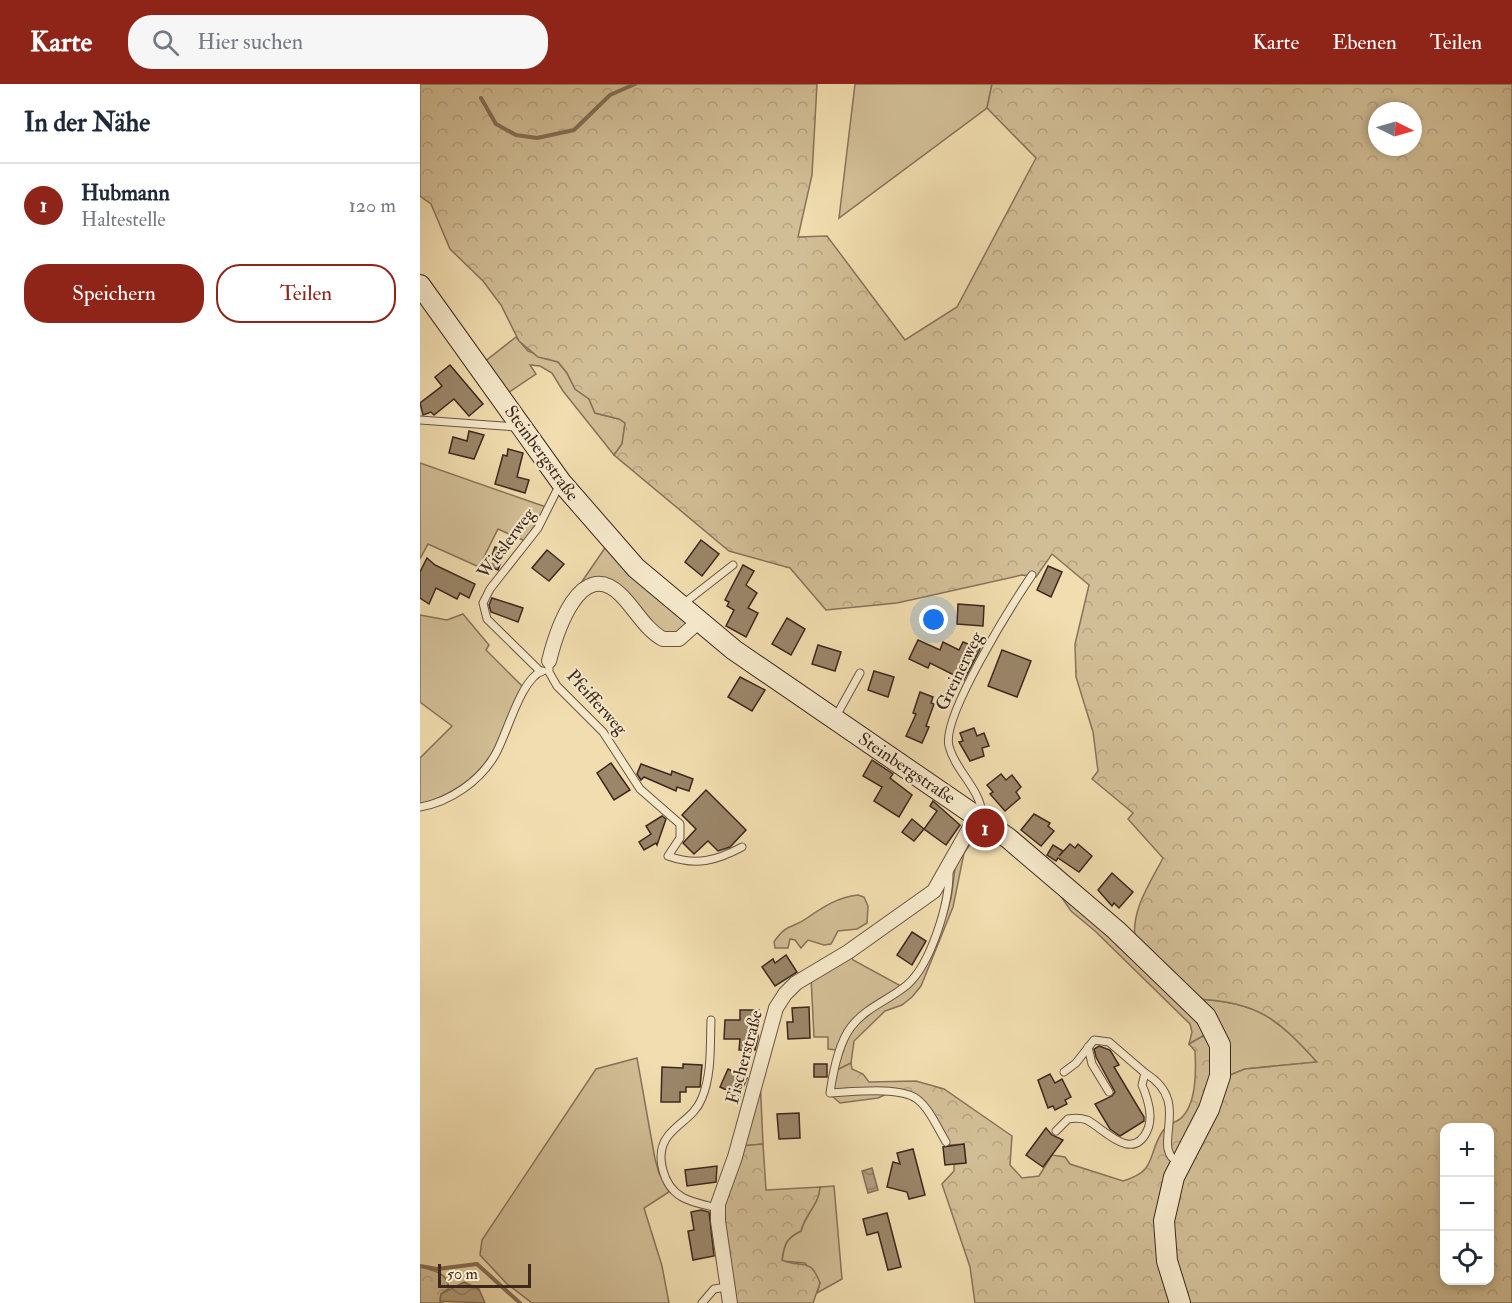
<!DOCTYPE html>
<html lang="de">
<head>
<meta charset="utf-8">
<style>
	:root { --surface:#fff; --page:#f6f6f7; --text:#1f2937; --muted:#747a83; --line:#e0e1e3; --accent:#8f2418 }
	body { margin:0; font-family:"IM FELL Double Pica",serif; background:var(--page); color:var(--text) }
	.controls { position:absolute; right:18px; bottom:18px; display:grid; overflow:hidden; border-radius:12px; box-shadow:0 3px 9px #0003 }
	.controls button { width:54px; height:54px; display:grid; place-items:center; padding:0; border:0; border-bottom:2px solid var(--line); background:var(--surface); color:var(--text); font:30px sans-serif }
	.compass { position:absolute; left:948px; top:18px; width:54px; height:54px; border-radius:50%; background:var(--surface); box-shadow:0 3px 9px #0003; rotate:95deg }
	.scale { position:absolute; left:18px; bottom:15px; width:93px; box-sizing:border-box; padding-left:6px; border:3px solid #3d271e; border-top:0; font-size:16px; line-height:21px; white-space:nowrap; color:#3d271e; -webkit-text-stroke:4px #f6e9cb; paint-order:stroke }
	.you { position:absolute; left:514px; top:536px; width:21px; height:21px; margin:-15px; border:4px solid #fff; border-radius:50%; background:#1a73e8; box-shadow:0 0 0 9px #1a73e833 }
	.badge { display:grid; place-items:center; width:39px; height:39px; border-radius:50%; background:var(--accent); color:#fff; font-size:20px; font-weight:700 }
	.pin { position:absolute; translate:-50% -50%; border:3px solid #fff; box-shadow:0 2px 6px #0006 }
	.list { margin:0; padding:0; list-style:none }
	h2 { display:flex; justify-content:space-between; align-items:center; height:78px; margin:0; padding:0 24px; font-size:26px }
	h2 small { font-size:20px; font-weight:400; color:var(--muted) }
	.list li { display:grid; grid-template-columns:39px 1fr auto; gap:18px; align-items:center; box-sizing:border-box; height:84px; padding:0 24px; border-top:2px solid var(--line) }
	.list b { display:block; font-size:22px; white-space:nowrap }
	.list p { margin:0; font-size:20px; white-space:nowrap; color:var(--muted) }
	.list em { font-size:20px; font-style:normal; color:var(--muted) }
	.actions { display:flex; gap:12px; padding:18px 24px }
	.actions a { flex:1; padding:14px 0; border:2px solid var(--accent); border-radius:24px; text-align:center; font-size:21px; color:var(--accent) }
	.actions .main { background:var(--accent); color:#fff }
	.icon { flex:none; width:33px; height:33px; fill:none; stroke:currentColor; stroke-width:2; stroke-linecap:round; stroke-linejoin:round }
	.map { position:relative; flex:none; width:1092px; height:1219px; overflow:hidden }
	header { display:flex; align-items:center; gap:36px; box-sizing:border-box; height:84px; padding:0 30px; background:var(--accent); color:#fff }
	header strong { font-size:28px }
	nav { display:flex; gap:33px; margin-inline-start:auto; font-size:21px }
	.search { width:420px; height:54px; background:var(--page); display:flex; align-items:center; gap:15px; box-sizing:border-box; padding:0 21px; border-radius:24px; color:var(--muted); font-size:22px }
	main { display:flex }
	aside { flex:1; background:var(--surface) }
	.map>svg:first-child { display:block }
</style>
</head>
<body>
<header>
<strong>Karte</strong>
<div class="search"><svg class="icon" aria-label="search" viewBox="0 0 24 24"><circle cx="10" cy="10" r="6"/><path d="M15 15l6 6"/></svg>Hier suchen</div>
<nav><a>Karte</a><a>Ebenen</a><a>Teilen</a></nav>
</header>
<main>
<aside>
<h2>In der Nähe<small></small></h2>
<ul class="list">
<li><span class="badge">1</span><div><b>Hubmann</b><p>Haltestelle</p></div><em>120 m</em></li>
</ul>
<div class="actions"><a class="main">Speichern</a><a>Teilen</a></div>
</aside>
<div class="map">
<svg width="1092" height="1219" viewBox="0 0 1092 1219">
	<defs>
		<pattern id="forest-crowns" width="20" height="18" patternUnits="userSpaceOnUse" patternTransform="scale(1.5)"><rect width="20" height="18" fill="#d2be96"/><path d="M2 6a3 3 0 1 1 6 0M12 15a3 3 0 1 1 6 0" fill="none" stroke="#b5a381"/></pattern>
		<pattern id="water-waves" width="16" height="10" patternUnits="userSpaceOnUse" patternTransform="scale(1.5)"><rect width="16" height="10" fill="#b49f7e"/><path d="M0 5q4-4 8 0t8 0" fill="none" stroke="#948267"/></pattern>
	</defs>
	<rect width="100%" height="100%" fill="#f1ddaf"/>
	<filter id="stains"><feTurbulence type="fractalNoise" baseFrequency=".00333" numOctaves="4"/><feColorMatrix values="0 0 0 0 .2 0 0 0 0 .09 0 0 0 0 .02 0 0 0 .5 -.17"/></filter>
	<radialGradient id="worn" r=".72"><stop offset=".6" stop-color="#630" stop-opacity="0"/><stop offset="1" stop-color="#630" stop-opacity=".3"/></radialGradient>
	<g fill="#d2be96" stroke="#88725a" stroke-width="1.5">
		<polygon points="435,0 572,0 567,24 419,134"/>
		<polygon points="96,253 108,267 138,278 147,289 155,305 169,315 175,329 199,335 205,339 202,360 194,371 143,307 132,289 120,282 110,281 116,290 85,311 63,279"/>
		<polygon points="0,379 126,423 105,457 78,445 59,483 8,460 0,475"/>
		<polygon points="187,461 267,537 266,545 247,553 197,503 154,509"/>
		<path d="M43,530L69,561L66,566L104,604C75,664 69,698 0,721V674L32,642L0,618V531L27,536Z"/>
		<path d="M562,743L544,769L533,823L501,902L492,913L482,921L465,927L434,957L431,979L417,986C422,971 425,956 434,943C454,917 488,913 506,879C516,860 526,835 531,814C536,789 532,754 562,743Z"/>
		<polygon points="629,795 790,948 769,960 772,948 770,940 675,847 651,827"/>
		<path d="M438,811L444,813L448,822L447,839L437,845L418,847L411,860L404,861L388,856L381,864L375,856L370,855L368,864H355L354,858C367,838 373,845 387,834C403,823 418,813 438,811Z"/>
		<polygon points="430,870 433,876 481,902 449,924 417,966 408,965 408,953 394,953 391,893"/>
		<path d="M777,915C838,918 857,934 897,978L825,985L805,993Z"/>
		<polygon points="217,974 235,1075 239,1089 249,1108 224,1124 242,1182 249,1219 112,1219 86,1199 60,1171 62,1156 176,985"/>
		<polygon points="340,993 343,1060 321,1062"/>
		<path d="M414,1102L422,1195L397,1209L400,1199L385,1179L362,1177C364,1161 366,1154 381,1147C385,1130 399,1121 400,1103Z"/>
	</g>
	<g fill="url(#forest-crowns)" stroke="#88725a" stroke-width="1.5" fill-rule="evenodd">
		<path d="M0,0H397L392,91L378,153L407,152L485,256L537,223L616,74L567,24L572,0H1092V1219H766L752,1176V1115L805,993L825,985L897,978C857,934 838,918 777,915L715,857C711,826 729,801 743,774L708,735L713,729L672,695L678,687L673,648L656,593L655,560L669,501L632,470L616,493L602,491L477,519L406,526L370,484L309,467L194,371L202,360L205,339L199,335L175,329L169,315L155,305L147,289L138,278L118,273L99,257L81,221L63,197L30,165L11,120L0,112ZM957,27H993V63H957ZM1024,1044H1070V1196H1024Z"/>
		<path d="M790,948L795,991L749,1091L754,1219H555L550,1183L522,1100L534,1087V1080L546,1078L544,1060L529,1061L500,1018L471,1008L458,1014L420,1019L412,1012L417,986L431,979L432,985L443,990L449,998L496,997L524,1005L592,1052L590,1081L602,1094L619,1092L632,1071L645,1073L650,1080L703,1097C737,1087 727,1072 742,1048C747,1040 752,1040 760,1035C777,1021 776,986 775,967L769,960Z"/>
		<path d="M343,1060L346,1106L400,1103C399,1121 385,1130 381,1147C366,1154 364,1161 362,1176C382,1185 390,1172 400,1199L393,1219H312L300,1124L321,1062Z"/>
		<path d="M0,1182C13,1188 26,1186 29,1204L21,1210L20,1217L23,1219H0Z"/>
	</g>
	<g fill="url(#water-waves)" stroke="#846f58" stroke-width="1.5">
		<polygon points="452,1084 458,1106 448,1109 442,1087"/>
		<polygon points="44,1198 59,1205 65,1219 20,1217 21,1210"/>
	</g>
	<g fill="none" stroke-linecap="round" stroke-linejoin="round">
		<g stroke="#846f58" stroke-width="4">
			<polyline points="61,14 76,40 96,51 117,54 154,46 190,11 215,0"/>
			<polyline points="0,1182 17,1185 57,1180 100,1219"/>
		</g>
	</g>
	<g fill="#9b8669" stroke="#3d271e" stroke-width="1.5">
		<polygon points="30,281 63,320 49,332 34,315 14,331 11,328 3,331 0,319 22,302 15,293"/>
		<polygon points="49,347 64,351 54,375 29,369 33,353 47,357"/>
		<polygon points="88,365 103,369 97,393 109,396 105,409 75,400 83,371 87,372"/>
		<polygon points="281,456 299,470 282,492 265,478"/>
		<polygon points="75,463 85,466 78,486 68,482"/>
		<polygon points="127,466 144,480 129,497 112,484"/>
		<polygon points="7,474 15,481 55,500 49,514 40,509 37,515 16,504 9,520 0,514 0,488"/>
		<polygon points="323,481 334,487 326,501 337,509 328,524 338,529 326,553 306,542 314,526 307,522 309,518 305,516"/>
		<polygon points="628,482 642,488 631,513 617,506"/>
		<polygon points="72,514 103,524 98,538 71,528 69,521"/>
		<polygon points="538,520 564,522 563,542 537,540"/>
		<polygon points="367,534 385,545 371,571 352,560"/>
		<polygon points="498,556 520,566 523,558 539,566 543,558 560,565 544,596 510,579 508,584 489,575"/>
		<polygon points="398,561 421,568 415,587 392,580"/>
		<polygon points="582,566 611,577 597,613 568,602"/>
		<polygon points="454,587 474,593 468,613 448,606"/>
		<polygon points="320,593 345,606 332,627 308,613"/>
		<polygon points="500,608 513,613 511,619 514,620 506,642 509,643 502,659 486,652 496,630 493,629"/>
		<polygon points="554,644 557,652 564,649 569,662 562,664 564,672 550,677 539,658 543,657 540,649"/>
		<polygon points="452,676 473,690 470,694 492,711 479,733 454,717 462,703 443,692"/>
		<polygon points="191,679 210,706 194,716 177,689"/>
		<polygon points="221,680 251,691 252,687 273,695 269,707 257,703 256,707 224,693 221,696 217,690"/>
		<polygon points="581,690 586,696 592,691 601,703 596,708 600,714 585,727 570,710 573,708 567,701"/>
		<polygon points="286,706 326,746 310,763 298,767 288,757 274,770 263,759 276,745 262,731"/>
		<polygon points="513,717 540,741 526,761 504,745 517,727 510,722"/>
		<polygon points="614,730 630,739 628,742 634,747 621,762 601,746"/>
		<polygon points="242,732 246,735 237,761 236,759 224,766 219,758 231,750 226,742"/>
		<polygon points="492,735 504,745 494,757 482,748"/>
		<polygon points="650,760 655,764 658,760 672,772 659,788 638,774 636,777 627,771 633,761 643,767 639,772"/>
		<polygon points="692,789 713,808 699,824 694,819 692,822 678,806"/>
		<polygon points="492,848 506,857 492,881 477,871"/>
		<polygon points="366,871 377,888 355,902 342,883 353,875 355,879"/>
		<polygon points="389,923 390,954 368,955 367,938 373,938 372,924"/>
		<polygon points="320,926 339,926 338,954 335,966 319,966 320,955 304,955 305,936 320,936"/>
		<polygon points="679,962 690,966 699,981 694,983 724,1033 724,1037 700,1052 690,1045 675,1020 692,1012 695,1008 676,973 674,965"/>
		<polygon points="263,980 282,981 280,1003 266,1003 266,1008 260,1008 260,1018 241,1018 242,983 263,984"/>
		<rect x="394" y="980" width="13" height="13"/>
		<polygon points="308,985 327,994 320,1012 300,1003"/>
		<polygon points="630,990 635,999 642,995 651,1013 645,1016 647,1020 635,1026 633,1022 628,1024 618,996"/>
		<polygon points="379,1029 380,1054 359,1055 357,1030"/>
		<polygon points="626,1044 632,1051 643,1056 623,1083 606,1071"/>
		<polygon points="544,1060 546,1079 525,1081 523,1063"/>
		<polygon points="493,1065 505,1111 489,1115 487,1108 467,1103 473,1078 480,1080 477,1069"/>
		<polygon points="297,1082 296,1098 267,1102 265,1086"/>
		<polygon points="281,1126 289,1128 294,1172 273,1176 268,1147 274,1146 271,1128"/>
		<polygon points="467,1129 481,1183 468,1186 458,1148 447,1151 443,1135"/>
	</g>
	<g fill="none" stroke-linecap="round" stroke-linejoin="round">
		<g stroke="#6a5442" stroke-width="9">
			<g id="lane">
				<polyline points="0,336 96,343"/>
				<polyline points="263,520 313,481"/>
				<path d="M129,577V588L137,602L183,648L220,705L260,740V754L248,772C276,782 296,777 322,763"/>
				<polyline points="120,587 67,535 63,519 70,505 118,444 140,400"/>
				<polyline points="415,634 440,589"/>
				<path d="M0,723C30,718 60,697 75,671C87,651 101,593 123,587"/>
				<path d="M562,731C561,705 535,687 529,662C521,633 593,519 612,491"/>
				<path d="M291,936C290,961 292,990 282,1014C275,1032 259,1038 248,1052C234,1070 243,1102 262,1113C272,1119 286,1121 298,1124"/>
				<polyline points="668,963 672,980 689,1008"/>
				<path d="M725,989C775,1019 728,1063 759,1079"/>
				<path d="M636,1047L648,1035C654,1034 661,1034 667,1036C683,1044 712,1079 727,1047C734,1033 728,1015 722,1001L725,989L689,958L674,956L656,979L644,988"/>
				<path d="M526,1058C518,1045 510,1025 497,1015C481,1002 431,1008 410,1009C413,988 418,960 431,943C445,924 469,916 487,901C511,880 530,818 529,786"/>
				<polyline points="282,1219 294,1205 307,1203"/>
			</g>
		</g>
		<g stroke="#6a5442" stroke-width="16">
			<g id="street">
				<path d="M129,577C136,549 160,471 201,511C215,525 226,546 243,555H259L278,538"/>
				<polyline points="310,1219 298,1137 298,1120 315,1073 356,924 365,910 376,899 428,868 514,807 557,731"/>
			</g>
		</g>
		<g stroke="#3d271e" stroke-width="22">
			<polyline id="secondary" points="0,201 141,398 216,484 314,566 588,754 696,846 786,933 800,961 800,992 789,1025 754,1093 744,1137 747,1177 760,1219"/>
		</g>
		<use href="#lane" stroke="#f6e9cb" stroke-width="7"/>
		<use href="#street" stroke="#f6e9cb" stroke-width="14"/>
		<use href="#secondary" stroke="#f6e9cb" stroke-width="20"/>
	</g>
	<g text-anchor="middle" stroke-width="4.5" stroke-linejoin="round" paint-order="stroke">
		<g font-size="18" fill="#3d271e" stroke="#f6e9cb">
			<text transform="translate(122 369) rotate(54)" y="6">Steinbergstraße</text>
			<text transform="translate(86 459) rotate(-53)" y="6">Wieslerweg</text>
			<text transform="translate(539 587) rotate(-64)" y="6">Greinerweg</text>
			<text transform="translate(177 618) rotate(48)" y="6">Pfeifferweg</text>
			<text transform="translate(487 684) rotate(34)" y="6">Steinbergstraße</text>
			<text transform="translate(324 973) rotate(-75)" y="6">Fischerstraße</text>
		</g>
	</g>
	<rect width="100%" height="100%" filter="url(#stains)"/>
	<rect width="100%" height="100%" fill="url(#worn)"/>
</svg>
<div class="controls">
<button>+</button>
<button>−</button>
<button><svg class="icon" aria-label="locate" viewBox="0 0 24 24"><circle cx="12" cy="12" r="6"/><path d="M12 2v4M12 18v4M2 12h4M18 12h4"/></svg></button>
</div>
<svg class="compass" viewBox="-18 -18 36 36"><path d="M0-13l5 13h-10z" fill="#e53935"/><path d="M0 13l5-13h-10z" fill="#747a83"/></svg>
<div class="scale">50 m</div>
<div class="you"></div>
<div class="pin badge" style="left:565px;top:744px">1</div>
</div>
</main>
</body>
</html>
